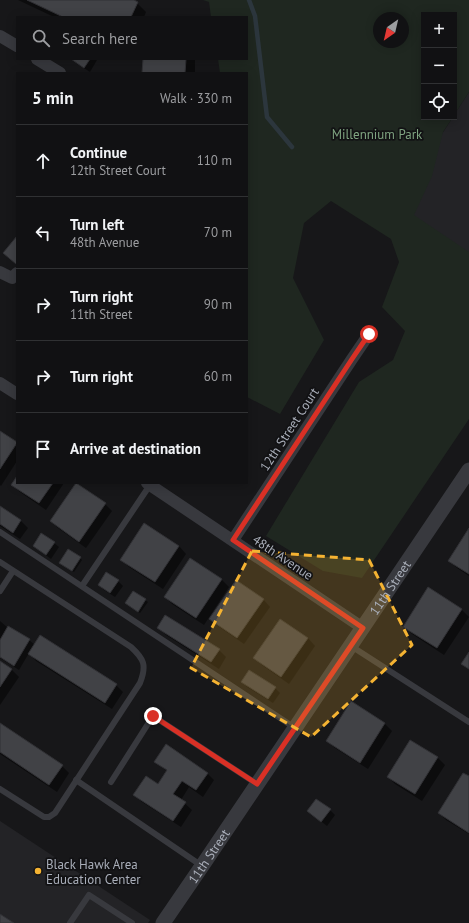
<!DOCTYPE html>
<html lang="en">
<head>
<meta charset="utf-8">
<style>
	:root { --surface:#111113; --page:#1a1a1c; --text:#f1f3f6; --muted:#9c9da0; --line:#303133 }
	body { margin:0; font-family:"PT Sans",sans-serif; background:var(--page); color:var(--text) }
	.controls { position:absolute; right:12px; top:12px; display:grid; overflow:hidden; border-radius:0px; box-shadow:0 2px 10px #0003 }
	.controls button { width:36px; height:36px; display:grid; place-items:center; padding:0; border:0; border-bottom:1px solid var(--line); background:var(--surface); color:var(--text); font:20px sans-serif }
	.compass { position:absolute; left:373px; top:12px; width:36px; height:36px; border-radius:50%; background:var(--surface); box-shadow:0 2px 10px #0003; rotate:214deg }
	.stop { position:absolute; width:12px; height:12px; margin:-9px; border:3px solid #d93025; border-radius:50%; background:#fff }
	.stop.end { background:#d93025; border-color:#fff; box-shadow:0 1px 4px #0008 }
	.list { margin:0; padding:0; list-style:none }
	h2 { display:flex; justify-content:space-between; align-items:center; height:52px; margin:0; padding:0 16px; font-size:17px }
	h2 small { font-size:13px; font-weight:400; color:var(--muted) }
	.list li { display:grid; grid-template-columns:26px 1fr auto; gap:12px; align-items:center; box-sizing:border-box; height:72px; padding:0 16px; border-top:1px solid var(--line) }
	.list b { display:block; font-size:15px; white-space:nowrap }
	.list p { margin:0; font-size:13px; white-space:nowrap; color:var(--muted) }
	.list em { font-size:13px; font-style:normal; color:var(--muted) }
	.icon { flex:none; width:22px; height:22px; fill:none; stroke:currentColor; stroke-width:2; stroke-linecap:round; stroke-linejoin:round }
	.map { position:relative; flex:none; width:469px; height:923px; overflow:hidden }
	.search { position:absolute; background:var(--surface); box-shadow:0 2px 10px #0003; left:16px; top:16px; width:232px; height:44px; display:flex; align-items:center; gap:10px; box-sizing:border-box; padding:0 14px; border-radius:0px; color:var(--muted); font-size:15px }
	.panel { position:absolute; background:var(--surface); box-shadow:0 2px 10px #0003; left:16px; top:72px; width:232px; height:412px; border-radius:0px }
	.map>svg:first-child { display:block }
</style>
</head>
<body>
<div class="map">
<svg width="469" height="923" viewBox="0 0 469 923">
	<rect width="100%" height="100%" fill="#171719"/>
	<g fill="#232326">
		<polygon points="469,92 469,259 394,208 453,117 454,117 454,115"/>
		<polygon points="0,821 150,920 148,923 0,923"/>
	</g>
	<path fill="#1f2720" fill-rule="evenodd" d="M203,0H469V92L454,115V15H424V117H453L443,132L432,176L414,215L469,252V419L362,578L323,571L266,536L359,382L393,360L405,331L382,307L399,262L391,239L331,201L304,223L293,278L324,340L280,414L247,397V73H220L218,59H247V17H211L209,2ZM379,18H403V42H379Z"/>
	<g fill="#0007">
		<polygon points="18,0 132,0 137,3 146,12 144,17 54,17"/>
		<polygon points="70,59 96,59 97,60 90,72"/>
		<polygon points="144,59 195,59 195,73 143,73"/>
		<polygon points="0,432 17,443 17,461 1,486 0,485"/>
		<polygon points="17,478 17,483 64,483 46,510 20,492 12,485"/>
		<polygon points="105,504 112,511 86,548 58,528 51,521"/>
		<polygon points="0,507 21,521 28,528 20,539 0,526"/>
		<polygon points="469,530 469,576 457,568 449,561"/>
		<polygon points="54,543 59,547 51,559 39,550 34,546"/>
		<polygon points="179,546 186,554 163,589 129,567 121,559"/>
		<polygon points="80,558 82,560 74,572 63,565"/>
		<polygon points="190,559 222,580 229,587 204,625 172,604 165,597"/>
		<polygon points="118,581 123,586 115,597 104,590 99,585"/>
		<polygon points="133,592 148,602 140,613 128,605"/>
		<polygon points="263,599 270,607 244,644 218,626 210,619"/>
		<polygon points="461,609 469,617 444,655 412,634 405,627"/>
		<polygon points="0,621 8,628 29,640 35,645 116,685 123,692 112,709 36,661 29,653 19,670 0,658"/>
		<polygon points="158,627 219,650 226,657 219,669 166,635"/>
		<polygon points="308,638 315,646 289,684 262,665 255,658"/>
		<polygon points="0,662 12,670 19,677 0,705"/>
		<polygon points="243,682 275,688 280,693 273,703 247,687"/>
		<polygon points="352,703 385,724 392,731 368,769 335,748 328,741"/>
		<polygon points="0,724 62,766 69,773 57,792 0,754"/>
		<polygon points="411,741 438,758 445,765 422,801 395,784 388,777"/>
		<polygon points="156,761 207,773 214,780 203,797 189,787 181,800 192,810 181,827 142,802 134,794 158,785 167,771"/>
		<polygon points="469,778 469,834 446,820 439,813"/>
		<polygon points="317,800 330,810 335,815 327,826 308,811"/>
	</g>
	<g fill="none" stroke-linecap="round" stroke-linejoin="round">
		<polyline stroke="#2c363d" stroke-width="4.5" points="249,0 255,16 267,117 292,147"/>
	</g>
	<g fill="#414246" stroke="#313135">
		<polygon points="27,0 134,0 138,2 131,17 63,17"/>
		<polygon points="71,59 90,59 84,68"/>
		<polygon points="143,59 186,59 185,73 142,73"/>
		<polygon points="17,236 17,262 16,264 3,253"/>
		<polygon points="0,431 17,442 17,443 0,469"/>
		<polygon points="17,476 17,483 53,483 39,503 11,485"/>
		<polygon points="76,483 106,503 79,542 50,521"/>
		<polygon points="0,506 21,520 13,533 0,524"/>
		<polygon points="144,523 179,546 155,582 120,560"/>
		<polygon points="469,528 469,574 448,561"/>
		<polygon points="41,533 55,542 46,555 33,546"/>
		<polygon points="68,549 81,557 72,571 59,563"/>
		<polygon points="190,558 222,579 196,618 164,597"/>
		<polygon points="106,572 119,580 110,593 98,585"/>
		<polygon points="236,580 264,599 237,638 209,619"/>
		<polygon points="428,587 462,609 437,648 403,627"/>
		<polygon points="133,591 146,599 138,612 125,603"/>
		<polygon points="165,615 220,649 211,662 157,628"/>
		<polygon points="280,619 308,638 281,677 253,658"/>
		<polygon points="8,626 30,639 14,666 0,657 0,640"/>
		<polygon points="40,635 117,684 105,703 28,654"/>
		<polygon points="469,652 469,669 461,664"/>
		<polygon points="0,661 12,669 0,687"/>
		<polygon points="249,670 276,687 268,699 241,682"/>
		<polygon points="351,701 385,723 360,763 326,741"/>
		<polygon points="0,723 63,765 49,785 0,752"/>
		<polygon points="410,740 438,757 415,794 387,777"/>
		<polygon points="166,744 208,773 196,790 182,781 173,794 186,802 173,821 133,795 146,776 158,784 167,770 154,762"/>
		<polygon points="463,773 469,776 469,833 438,813"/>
		<polygon points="316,799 331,809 321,822 307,811"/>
		<polygon points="0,914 14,923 0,923"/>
	</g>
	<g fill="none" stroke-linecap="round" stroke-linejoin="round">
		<g stroke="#38393e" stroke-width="6">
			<polyline points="0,532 295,728"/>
			<path d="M0,562L131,647C144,659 147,665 140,683L55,813L49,817H44L0,789"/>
			<polyline points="82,586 150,485"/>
			<polyline points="0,591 13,571"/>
			<polyline points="351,646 469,722"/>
			<polyline points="76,780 202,866"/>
			<polyline points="111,782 153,716 257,784"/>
			<polyline points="70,923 89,895 132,923"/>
		</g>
		<g stroke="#38393e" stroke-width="12">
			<polyline points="0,36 17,46"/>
			<polyline points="37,59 60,73"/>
			<polyline points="0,272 12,278 17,273"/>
			<polyline points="0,383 17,394"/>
			<polyline points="147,483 363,628"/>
			<polyline points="233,540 352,359 369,334"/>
		</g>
		<path stroke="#38393e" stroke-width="15" id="s1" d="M163,923L202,866L469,470"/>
	</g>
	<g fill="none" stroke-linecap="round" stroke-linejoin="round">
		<polyline stroke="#d93025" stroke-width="5" points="153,716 257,784 363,628 233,540 352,359 369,334"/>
	</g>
	<path fill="#f5b332" fill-opacity="0.2" stroke="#f5b332" stroke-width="3" stroke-dasharray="8 5" stroke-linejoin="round" d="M252,551L369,560L412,645L311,737L191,668Z"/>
	<circle fill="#f5b332" stroke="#121214" stroke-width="1.5" cx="38" cy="871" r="4"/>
	<g text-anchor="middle" stroke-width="3.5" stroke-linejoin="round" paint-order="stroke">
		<g font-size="13" fill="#7fa481" stroke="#121214">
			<text x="377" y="139">Millennium Park</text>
		</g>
		<g font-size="13" fill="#a9aeb9" stroke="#121214">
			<text transform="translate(289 429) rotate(-57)" y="5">12th Street Court</text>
			<text transform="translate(283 557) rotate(34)" y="5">48th Avenue</text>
			<text dy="5" stroke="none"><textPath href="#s1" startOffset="405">11th Street</textPath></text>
			<text dy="5" stroke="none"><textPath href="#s1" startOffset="81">11th Street</textPath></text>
		</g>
		<g font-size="13" fill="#a9aeb9" stroke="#121214" text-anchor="start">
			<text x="46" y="869">Black Hawk Area<tspan x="46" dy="15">Education Center</tspan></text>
		</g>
	</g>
</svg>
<div class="controls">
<button>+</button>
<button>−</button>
<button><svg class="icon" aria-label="locate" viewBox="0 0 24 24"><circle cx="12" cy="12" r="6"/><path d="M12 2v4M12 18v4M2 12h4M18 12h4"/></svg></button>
</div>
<svg class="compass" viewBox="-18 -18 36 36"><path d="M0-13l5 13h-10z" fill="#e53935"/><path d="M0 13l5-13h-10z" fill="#9c9da0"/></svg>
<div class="stop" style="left:369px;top:334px"></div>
<div class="stop end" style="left:153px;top:716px"></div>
<div class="search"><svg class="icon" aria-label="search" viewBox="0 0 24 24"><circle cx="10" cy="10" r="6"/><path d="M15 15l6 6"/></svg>Search here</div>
<section class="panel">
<h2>5 min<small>Walk · 330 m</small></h2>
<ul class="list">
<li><svg class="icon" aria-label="ahead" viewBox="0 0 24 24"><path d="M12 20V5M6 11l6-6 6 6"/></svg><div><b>Continue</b><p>12th Street Court</p></div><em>110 m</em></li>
<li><svg class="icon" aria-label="left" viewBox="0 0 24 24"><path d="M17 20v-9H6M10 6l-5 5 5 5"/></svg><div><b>Turn left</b><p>48th Avenue</p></div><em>70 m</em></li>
<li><svg class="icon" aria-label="right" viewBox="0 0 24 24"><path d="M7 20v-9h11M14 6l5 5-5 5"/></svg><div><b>Turn right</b><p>11th Street</p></div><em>90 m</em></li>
<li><svg class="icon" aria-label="right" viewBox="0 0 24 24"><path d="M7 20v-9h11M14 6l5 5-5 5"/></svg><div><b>Turn right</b></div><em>60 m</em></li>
<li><svg class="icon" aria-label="arrive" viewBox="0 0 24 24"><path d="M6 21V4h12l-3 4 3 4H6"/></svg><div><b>Arrive at destination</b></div></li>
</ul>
</section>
</div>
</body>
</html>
